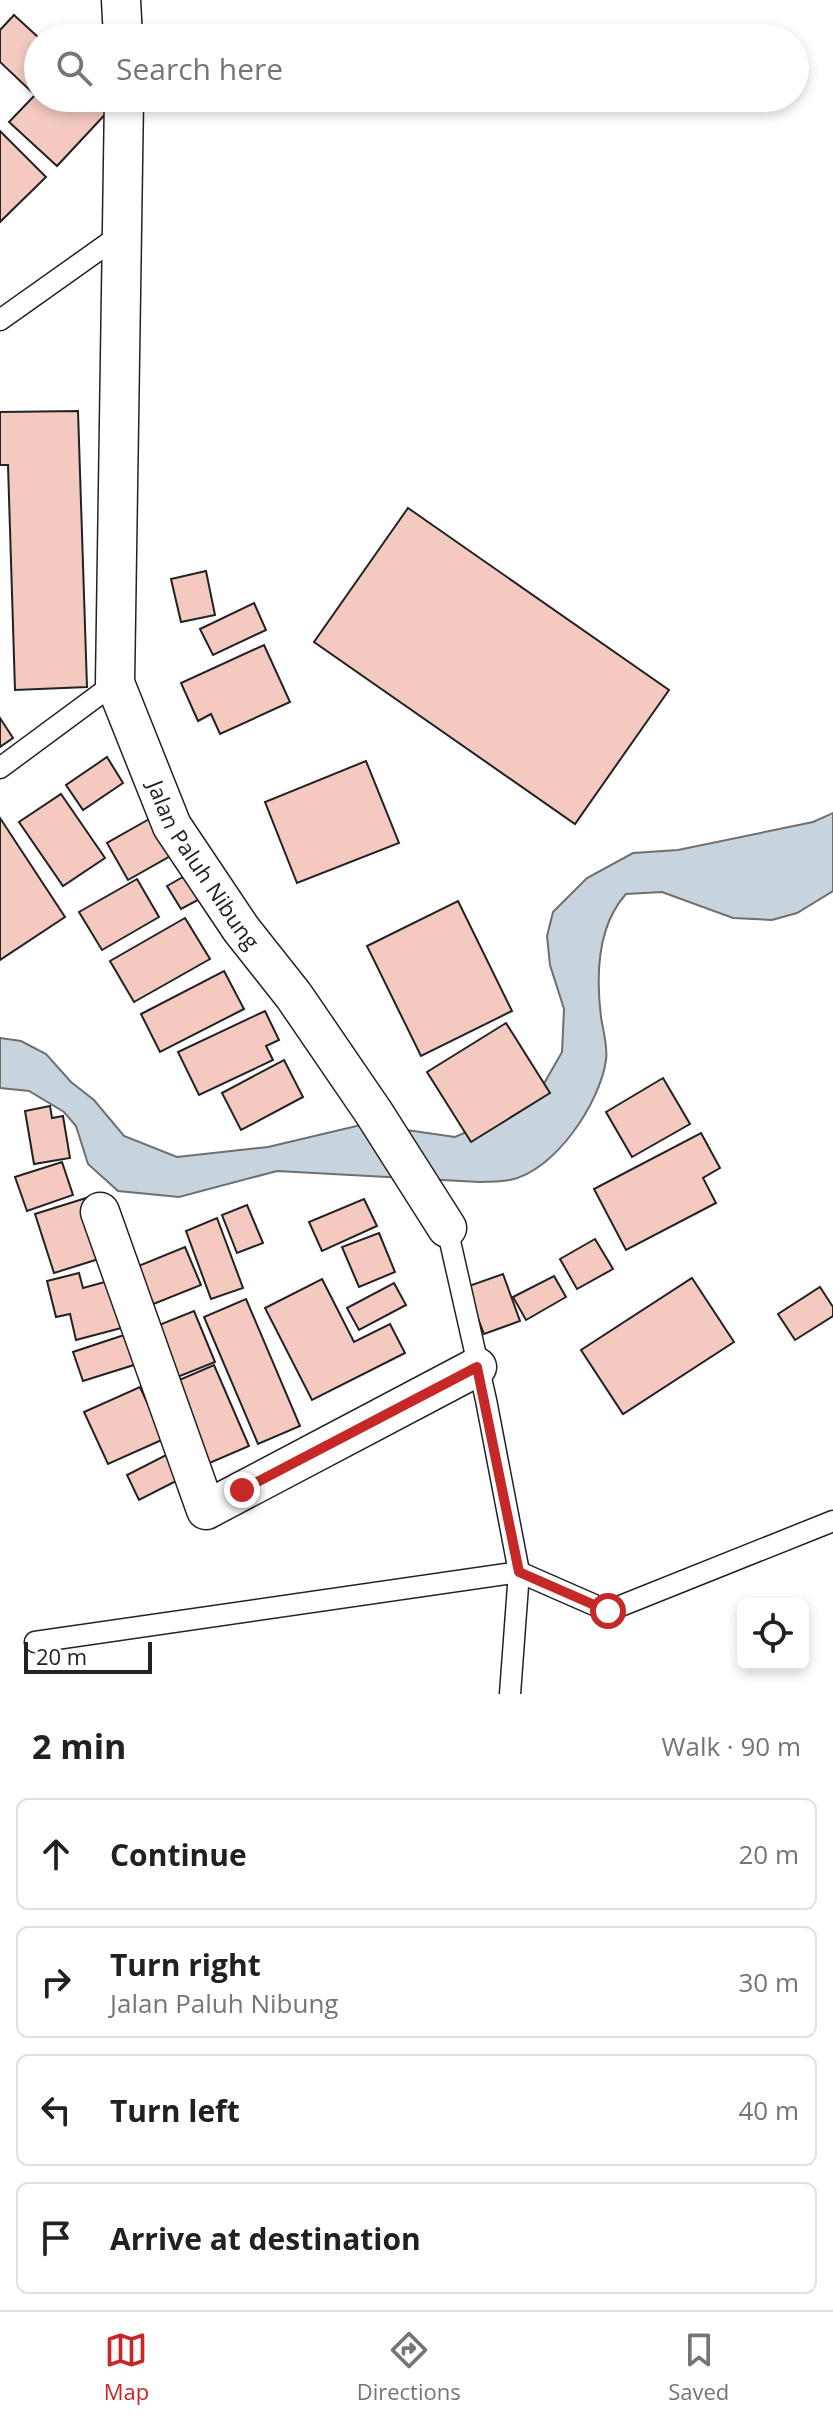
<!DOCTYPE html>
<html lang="en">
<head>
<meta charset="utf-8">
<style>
	:root { --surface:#fff; --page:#f2f2f2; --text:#202124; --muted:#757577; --line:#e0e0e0; --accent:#c62828 }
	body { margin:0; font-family:"Open Sans",sans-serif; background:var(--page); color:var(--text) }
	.controls { position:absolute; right:24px; bottom:24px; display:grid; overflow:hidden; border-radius:12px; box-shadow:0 4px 12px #0003 }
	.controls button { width:72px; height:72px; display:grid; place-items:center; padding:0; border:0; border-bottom:2px solid var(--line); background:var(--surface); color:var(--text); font:40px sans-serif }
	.scale { position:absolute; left:24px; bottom:20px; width:128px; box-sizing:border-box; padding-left:8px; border:4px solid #222; border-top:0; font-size:22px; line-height:28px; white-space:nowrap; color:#222; -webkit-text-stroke:6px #fff; paint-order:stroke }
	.stop { position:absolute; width:24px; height:24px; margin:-18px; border:6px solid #c62828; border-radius:50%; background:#fff }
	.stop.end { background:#c62828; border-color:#fff; box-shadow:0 2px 8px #0008 }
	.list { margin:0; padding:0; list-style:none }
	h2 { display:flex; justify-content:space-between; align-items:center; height:104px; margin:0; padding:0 32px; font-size:34px }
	h2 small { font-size:26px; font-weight:400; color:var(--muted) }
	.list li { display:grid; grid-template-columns:52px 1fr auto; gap:24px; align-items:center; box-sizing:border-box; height:112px; margin:0 16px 16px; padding:0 16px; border:2px solid var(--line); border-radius:12px }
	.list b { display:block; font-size:30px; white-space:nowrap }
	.list p { margin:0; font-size:26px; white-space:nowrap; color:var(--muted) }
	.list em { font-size:26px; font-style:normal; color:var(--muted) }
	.icon { flex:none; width:44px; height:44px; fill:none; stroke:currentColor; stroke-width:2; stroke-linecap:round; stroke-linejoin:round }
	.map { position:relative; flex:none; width:833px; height:1694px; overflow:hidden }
	.search { position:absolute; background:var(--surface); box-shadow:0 4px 12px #0003; left:24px; right:24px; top:24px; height:88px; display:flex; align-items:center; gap:20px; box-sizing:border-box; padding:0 28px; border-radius:44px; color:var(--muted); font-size:30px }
	.sheet { height:616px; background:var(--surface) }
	nav { display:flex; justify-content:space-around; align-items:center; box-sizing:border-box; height:112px; border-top:2px solid var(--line); background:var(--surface); font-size:22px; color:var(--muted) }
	nav a { display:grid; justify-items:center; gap:4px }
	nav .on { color:var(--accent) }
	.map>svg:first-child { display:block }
</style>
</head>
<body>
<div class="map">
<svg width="833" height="1694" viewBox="0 0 833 1694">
	<rect width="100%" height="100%" fill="#fff"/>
	<path fill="#c7d3dd" stroke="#6f6f6f" stroke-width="2" d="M833,813V891L797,913L772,920L733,918L662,892L626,894C597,926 596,976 601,1017C603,1030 608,1047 606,1060C600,1103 555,1171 510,1180C500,1182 489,1182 479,1182L277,1171L179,1197L118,1191L88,1164L76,1126L64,1112L29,1091L0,1088V1038L21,1041L46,1054L71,1082L94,1100L124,1136L177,1157L268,1147L365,1124L455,1137L517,1110L542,1087L562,1052L564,1009L550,965L547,936L553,912L587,878L633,853L678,850L813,822Z"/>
	<g fill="#f3c9c0" stroke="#222" stroke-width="2">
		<polygon points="14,15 39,38 38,98 104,98 113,106 57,166 9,122 35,95 0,62 0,30"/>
		<polygon points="0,131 46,177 0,222"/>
		<polygon points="78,411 87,687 15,690 8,465 0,465 0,412"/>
		<polygon points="408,508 669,690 575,824 314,642"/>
		<polygon points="206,571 215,615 181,622 171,579"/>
		<polygon points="254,603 266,630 213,655 200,629"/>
		<polygon points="264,645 290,702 220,734 211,714 198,721 181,683"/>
		<polygon points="0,718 13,738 0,747"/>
		<polygon points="107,757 123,783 83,810 66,785"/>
		<polygon points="366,761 399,843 297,883 265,802"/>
		<polygon points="61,794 105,858 63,886 19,822"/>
		<polygon points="0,818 65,917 0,960"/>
		<polygon points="151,818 172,855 128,880 107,843"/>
		<polygon points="197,869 211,893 181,909 167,886"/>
		<polygon points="137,879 159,917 102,950 79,912"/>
		<polygon points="458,901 512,1011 421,1056 367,946"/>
		<polygon points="185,918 210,959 134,1002 110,961"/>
		<polygon points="224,971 244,1009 160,1052 141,1014"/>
		<polygon points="265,1011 279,1040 266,1046 273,1060 199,1095 178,1052"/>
		<polygon points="506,1023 550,1093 471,1142 427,1072"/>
		<polygon points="284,1060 303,1097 241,1130 222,1093"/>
		<polygon points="663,1078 690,1124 632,1157 606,1112"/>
		<polygon points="50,1106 52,1118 63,1116 70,1158 34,1164 25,1111"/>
		<polygon points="701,1133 720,1168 703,1178 716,1203 626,1250 594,1189"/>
		<polygon points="62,1162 73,1195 27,1211 15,1177"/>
		<polygon points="86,1198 105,1257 54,1273 35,1214"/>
		<polygon points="364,1199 377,1226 322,1251 309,1222"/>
		<polygon points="247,1205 263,1243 237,1253 222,1215"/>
		<polygon points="217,1218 243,1288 211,1299 186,1231"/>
		<polygon points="379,1233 395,1272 359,1287 342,1247"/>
		<polygon points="595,1239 613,1269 577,1289 560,1259"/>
		<polygon points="185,1247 201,1285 146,1307 131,1269"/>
		<polygon points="79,1273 83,1288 112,1280 125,1327 76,1340 70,1314 56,1317 47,1281"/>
		<polygon points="503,1274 520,1321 484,1334 466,1287"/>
		<polygon points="554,1276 566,1297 526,1320 513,1297"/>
		<polygon points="692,1278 734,1342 623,1414 581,1350"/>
		<polygon points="322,1279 354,1342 390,1324 405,1353 312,1400 265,1308"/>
		<polygon points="394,1283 406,1305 359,1330 347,1308"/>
		<polygon points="820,1287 833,1307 833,1316 795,1340 778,1314"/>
		<polygon points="246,1299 300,1426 258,1444 204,1317"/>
		<polygon points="194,1311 215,1362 170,1380 149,1329"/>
		<polygon points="127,1334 137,1364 83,1381 73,1352"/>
		<polygon points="214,1365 249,1446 205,1465 170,1384"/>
		<polygon points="140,1387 164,1439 108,1464 84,1412"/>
		<polygon points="170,1453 182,1478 139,1500 127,1475"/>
	</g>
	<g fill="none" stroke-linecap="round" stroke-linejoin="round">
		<g stroke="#222" stroke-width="23">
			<g id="lane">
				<polyline points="0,320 120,235"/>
				<polyline points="0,768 115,683"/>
				<polyline points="447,1228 486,1400 519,1572 510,1694"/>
				<polyline points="35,1642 519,1572 608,1611 833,1521"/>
			</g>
		</g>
		<g stroke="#222" stroke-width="41">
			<g id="street">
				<polyline points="121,0 123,38"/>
				<path id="s1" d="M124,98L115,683L172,826L241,929L294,996L374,1113L447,1228"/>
				<polyline points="100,1212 206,1510 477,1367"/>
			</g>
		</g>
		<use href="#lane" stroke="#fff" stroke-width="20"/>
		<use href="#street" stroke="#fff" stroke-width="38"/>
	</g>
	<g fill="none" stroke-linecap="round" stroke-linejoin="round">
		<polyline stroke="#c62828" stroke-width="10" points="242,1490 477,1367 519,1572 608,1611"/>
	</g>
	<g text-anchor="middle" stroke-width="6" stroke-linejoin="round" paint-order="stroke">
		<g font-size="22" fill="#222" stroke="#fff">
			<text dy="8" stroke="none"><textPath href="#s1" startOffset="788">Jalan Paluh Nibung</textPath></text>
		</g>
	</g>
</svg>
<div class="controls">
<button><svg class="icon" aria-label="locate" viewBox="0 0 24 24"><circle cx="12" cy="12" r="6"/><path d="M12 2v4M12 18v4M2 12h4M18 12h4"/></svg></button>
</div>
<div class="scale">20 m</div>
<div class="stop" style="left:608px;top:1611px"></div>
<div class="stop end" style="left:242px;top:1490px"></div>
<div class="search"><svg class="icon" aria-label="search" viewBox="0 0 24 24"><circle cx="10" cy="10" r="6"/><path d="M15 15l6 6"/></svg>Search here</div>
</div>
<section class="sheet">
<h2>2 min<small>Walk · 90 m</small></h2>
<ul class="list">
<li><svg class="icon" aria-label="ahead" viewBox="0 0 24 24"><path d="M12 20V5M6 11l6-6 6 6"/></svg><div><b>Continue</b></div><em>20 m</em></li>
<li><svg class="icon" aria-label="right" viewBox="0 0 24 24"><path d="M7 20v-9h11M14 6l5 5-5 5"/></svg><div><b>Turn right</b><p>Jalan Paluh Nibung</p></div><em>30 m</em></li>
<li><svg class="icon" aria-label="left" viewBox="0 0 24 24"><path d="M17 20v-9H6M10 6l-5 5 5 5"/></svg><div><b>Turn left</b></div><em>40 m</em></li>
<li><svg class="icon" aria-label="arrive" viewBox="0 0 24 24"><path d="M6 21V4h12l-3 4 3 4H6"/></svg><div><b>Arrive at destination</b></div></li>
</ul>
</section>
<nav>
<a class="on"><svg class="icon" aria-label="map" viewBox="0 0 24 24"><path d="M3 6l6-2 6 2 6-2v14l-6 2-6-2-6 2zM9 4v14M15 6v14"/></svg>Map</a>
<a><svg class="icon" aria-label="directions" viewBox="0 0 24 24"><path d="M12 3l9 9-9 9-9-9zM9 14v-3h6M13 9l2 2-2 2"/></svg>Directions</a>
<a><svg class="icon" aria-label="saved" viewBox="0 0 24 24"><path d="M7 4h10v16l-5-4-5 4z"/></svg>Saved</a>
</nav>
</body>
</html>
